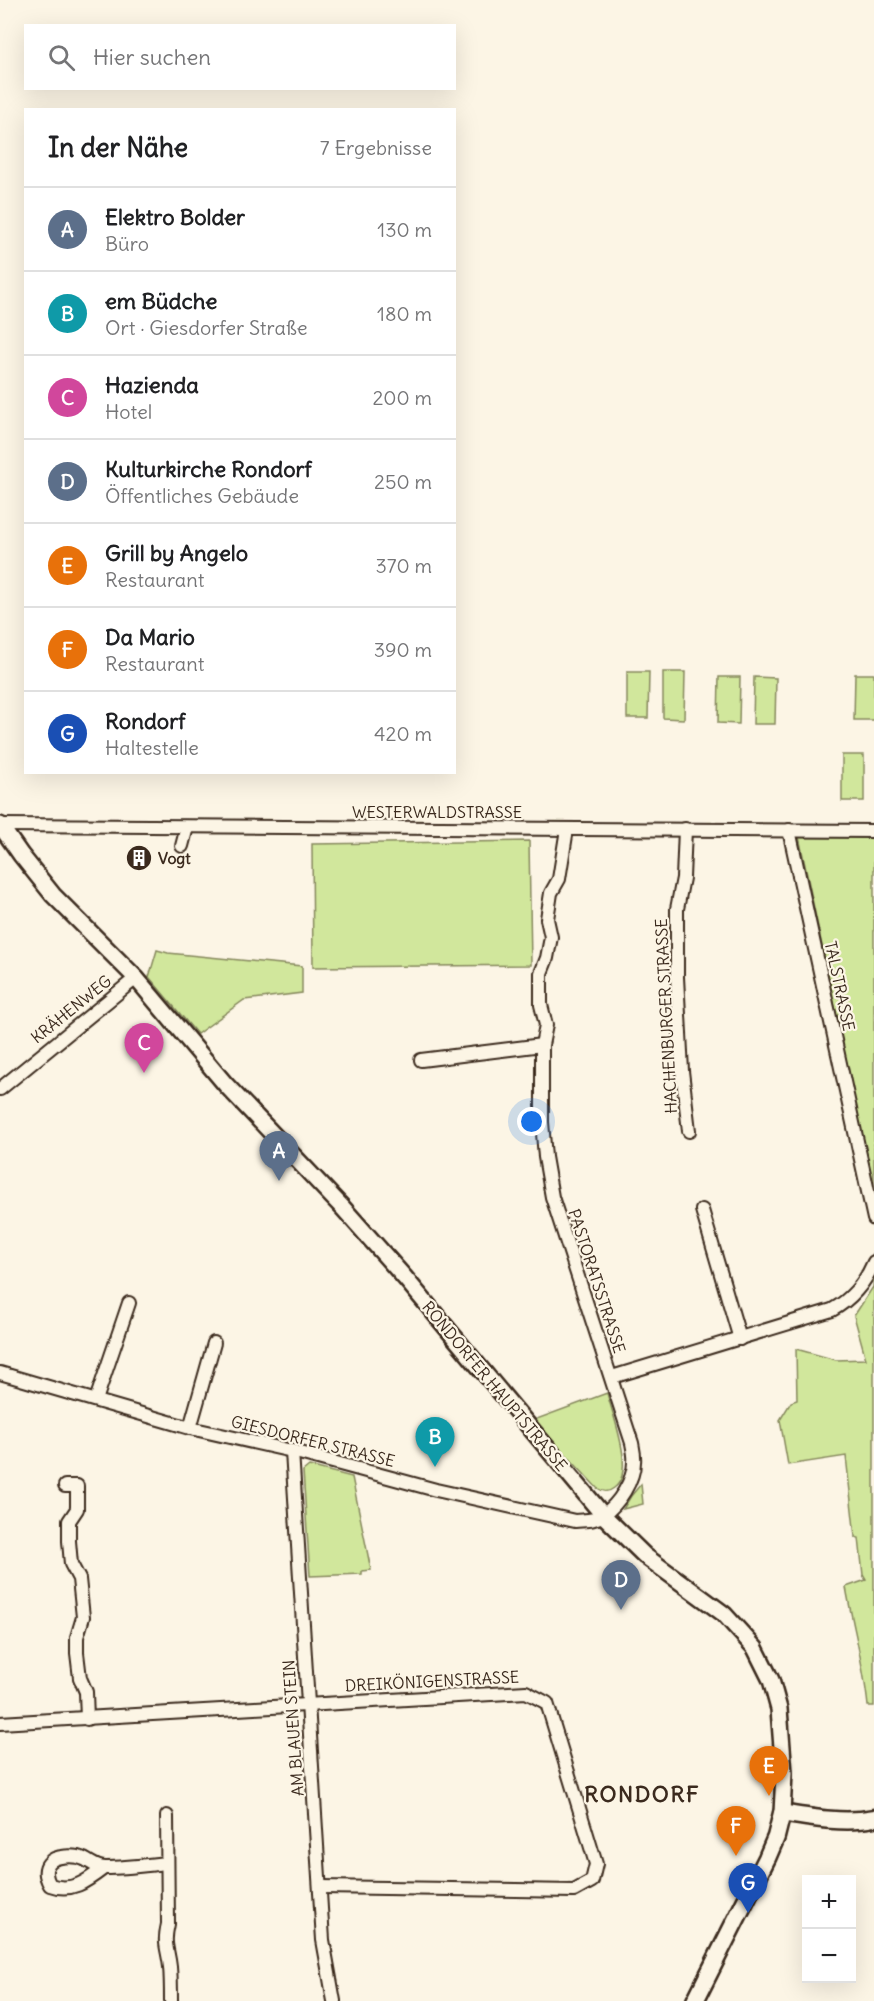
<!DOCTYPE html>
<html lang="de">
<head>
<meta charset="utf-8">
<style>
	:root { --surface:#fff; --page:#f6f6f6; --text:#202124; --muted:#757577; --line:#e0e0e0; --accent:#ea580c }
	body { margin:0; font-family:Delius,sans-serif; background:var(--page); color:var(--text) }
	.controls { position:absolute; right:18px; bottom:18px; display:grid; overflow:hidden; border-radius:0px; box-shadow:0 6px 24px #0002 }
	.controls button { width:54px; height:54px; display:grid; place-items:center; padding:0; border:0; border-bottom:2px solid var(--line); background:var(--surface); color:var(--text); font:30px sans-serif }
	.you { position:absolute; left:532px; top:1122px; width:21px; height:21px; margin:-15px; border:4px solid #fff; border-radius:50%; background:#1a73e8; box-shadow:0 0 0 9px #1a73e833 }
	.badge { display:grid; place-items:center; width:39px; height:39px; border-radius:50%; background:var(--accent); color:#fff; font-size:20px; font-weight:700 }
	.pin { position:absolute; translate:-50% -50px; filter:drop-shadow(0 2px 3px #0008) }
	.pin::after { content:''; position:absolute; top:32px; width:21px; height:18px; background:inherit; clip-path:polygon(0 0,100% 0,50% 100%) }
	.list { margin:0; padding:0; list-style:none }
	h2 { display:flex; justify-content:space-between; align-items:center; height:78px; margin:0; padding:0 24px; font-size:26px }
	h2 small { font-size:20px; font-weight:400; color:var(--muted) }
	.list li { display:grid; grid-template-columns:39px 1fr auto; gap:18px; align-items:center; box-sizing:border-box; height:84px; padding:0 24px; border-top:2px solid var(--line) }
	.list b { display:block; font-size:22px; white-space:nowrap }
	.list p { margin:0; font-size:20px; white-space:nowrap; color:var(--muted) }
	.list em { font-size:20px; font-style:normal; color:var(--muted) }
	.icon { flex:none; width:33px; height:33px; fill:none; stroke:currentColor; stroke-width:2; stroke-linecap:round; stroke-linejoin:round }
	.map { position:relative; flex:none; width:874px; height:2001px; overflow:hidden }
	.search { position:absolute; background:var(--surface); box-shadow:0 6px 24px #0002; left:24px; top:24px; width:432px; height:66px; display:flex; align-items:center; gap:15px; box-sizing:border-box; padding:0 21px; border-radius:0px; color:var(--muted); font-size:22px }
	.panel { position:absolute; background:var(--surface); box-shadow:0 6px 24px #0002; left:24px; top:108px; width:432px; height:666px; border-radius:0px }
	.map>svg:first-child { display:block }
</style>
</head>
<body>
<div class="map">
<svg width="874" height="2001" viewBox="0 0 874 2001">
	<rect width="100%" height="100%" fill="#fcf5e5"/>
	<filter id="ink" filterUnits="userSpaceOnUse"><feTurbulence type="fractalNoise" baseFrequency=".0167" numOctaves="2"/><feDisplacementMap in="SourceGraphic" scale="12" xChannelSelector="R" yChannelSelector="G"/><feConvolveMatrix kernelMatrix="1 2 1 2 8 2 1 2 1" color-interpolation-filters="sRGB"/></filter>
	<g filter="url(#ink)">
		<g fill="#d1e79c" stroke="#86885d" stroke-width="1.5">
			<polygon points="627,672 649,672 648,718 627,718"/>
			<polygon points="663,672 685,672 684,719 663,718"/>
			<polygon points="855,674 874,674 874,720 854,720"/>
			<polygon points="719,677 740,677 739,724 718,723"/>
			<polygon points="754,677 776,678 775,724 753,724"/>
			<rect x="842" y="755" width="22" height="46"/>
			<polygon points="874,836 874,1192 799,837"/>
			<polygon points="529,841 531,965 313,967 312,844"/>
			<polygon points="157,950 168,953 302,966 302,993 244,1000 197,1034 149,977"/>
			<path d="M874,1278V1706H868C864,1666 853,1627 846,1587L866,1580L863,1575L859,1538L855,1537L846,1456L788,1465L780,1420L791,1402L797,1400L796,1349L836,1360L866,1359L854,1316L873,1287Z"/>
			<path d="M607,1393C613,1416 636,1473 614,1488C608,1493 603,1492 597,1488L534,1420Z"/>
			<polygon points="309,1466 352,1477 371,1570 362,1571 362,1574 310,1576 303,1471"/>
			<polygon points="641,1484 643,1504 623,1509 631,1496"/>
		</g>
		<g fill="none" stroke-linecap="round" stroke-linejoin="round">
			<g stroke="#3b2a1e" stroke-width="16">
				<g id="minor">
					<polyline points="0,825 874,831"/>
					<polyline points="685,829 683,878 677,909 677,977 682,1071 689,1131"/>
					<polyline points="789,830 874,1219"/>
					<polyline points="182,846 187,827"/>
					<polyline points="421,1060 542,1045"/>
					<polyline points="0,1089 136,978"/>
					<polyline points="702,1210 740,1339"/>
					<path d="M0,1373L190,1428L292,1451L436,1490L575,1521C585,1520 595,1521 603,1515C619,1504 634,1480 634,1462C635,1456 633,1449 632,1443L552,1197L545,1157L542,1122V1045L546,1025L541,1005V973L547,958L551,937L547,919L551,893L559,879L567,829"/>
					<path d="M612,1377L832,1310C852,1299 865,1283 874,1262"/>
					<polyline points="96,1400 129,1303"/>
					<polyline points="190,1428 214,1343"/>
					<polyline points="292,1451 323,1940 334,2001"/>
					<polyline points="65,1486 77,1486 77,1509 69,1521 69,1541 71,1564 79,1579 83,1617 77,1637 77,1653 80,1678 86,1692 87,1719"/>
					<polyline points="0,1723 526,1692 547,1703 596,1864 592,1881 574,1891 321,1887"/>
					<path d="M167,1816L168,1924C163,1945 168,1948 170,1967C171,1978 171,1990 171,2001"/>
					<path d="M104,1868C87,1881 72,1893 50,1885C46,1878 43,1870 49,1863C55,1855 75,1855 84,1859C92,1863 96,1868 106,1868C126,1868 147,1865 167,1863"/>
				</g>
			</g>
			<g stroke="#3b2a1e" stroke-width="20">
				<polyline id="tertiary" points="0,825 21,855 53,895 136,978 226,1085 343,1208 405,1278 603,1515 645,1556 724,1614 755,1648 771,1680 779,1709 784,1773 782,1813"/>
			</g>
			<g stroke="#3b2a1e" stroke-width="21">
				<path id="secondary" d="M695,2001L767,1858L776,1837L782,1813C812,1818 844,1824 874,1818"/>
			</g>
			<use href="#minor" stroke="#fcf5e5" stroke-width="12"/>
			<use href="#tertiary" stroke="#fcf5e5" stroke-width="15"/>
			<use href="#secondary" stroke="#fcf5e5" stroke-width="16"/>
		</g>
	</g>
	<defs>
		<g id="building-disc" transform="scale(1.35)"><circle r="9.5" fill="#3b2a1e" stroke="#fcf5e5"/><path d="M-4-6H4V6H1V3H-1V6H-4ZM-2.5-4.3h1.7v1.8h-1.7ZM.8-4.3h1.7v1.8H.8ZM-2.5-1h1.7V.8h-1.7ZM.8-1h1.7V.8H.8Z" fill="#fff"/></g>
	</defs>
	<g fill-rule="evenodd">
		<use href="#building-disc" x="139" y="858"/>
	</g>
	<g text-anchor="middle" stroke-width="4.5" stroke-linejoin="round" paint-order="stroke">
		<g font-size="16" fill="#3b2a1e" stroke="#fcf5e5">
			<text x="437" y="818">WESTERWALDSTRASSE</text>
			<text transform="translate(840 986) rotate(78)" y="6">TALSTRASSE</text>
			<text transform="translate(71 1009) rotate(-39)" y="6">KRÄHENWEG</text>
			<text transform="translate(666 1016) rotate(-93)" y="6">HACHENBURGER STRASSE</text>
			<text transform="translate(597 1281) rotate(72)" y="6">PASTORATSSTRASSE</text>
			<text transform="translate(495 1386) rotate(50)" y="6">RONDORFER HAUPTSTRASSE</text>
			<text transform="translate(313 1441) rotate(14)" y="6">GIESDORFER STRASSE</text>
			<text transform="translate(432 1681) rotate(-3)" y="6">DREIKÖNIGENSTRASSE</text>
			<text transform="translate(293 1728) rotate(-94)" y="6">AM BLAUEN STEIN</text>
		</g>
		<g font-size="16" font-weight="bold" fill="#3b2a1e" stroke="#fcf5e5" text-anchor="start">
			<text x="158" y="864">Vogt</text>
		</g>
		<g font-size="22" font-weight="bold" letter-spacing="1.5" fill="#3b2a1e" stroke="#fcf5e5">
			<text x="642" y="1802">RONDORF</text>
		</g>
	</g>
</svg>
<div class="controls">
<button>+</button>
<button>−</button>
</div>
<div class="you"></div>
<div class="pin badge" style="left:279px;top:1181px;background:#5c6f8a">A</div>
<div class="pin badge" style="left:435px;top:1467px;background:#0f9aa8">B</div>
<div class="pin badge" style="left:144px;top:1073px;background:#d1479c">C</div>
<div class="pin badge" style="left:621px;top:1610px;background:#5c6f8a">D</div>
<div class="pin badge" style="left:769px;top:1796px;background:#e8710a">E</div>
<div class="pin badge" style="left:736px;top:1856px;background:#e8710a">F</div>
<div class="pin badge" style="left:748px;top:1913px;background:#1a4fb4">G</div>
<div class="search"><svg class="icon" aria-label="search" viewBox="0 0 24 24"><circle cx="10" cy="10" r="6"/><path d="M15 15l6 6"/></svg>Hier suchen</div>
<section class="panel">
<h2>In der Nähe<small>7 Ergebnisse</small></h2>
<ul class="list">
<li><span class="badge" style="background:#5c6f8a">A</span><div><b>Elektro Bolder</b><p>Büro</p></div><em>130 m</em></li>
<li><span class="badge" style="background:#0f9aa8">B</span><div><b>em Büdche</b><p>Ort · Giesdorfer Straße</p></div><em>180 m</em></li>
<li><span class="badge" style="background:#d1479c">C</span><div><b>Hazienda</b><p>Hotel</p></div><em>200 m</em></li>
<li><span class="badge" style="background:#5c6f8a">D</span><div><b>Kulturkirche Rondorf</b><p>Öffentliches Gebäude</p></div><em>250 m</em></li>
<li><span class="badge" style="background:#e8710a">E</span><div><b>Grill by Angelo</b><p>Restaurant</p></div><em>370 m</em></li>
<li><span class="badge" style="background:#e8710a">F</span><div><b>Da Mario</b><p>Restaurant</p></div><em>390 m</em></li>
<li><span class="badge" style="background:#1a4fb4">G</span><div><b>Rondorf</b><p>Haltestelle</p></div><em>420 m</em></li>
</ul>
</section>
</div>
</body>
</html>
